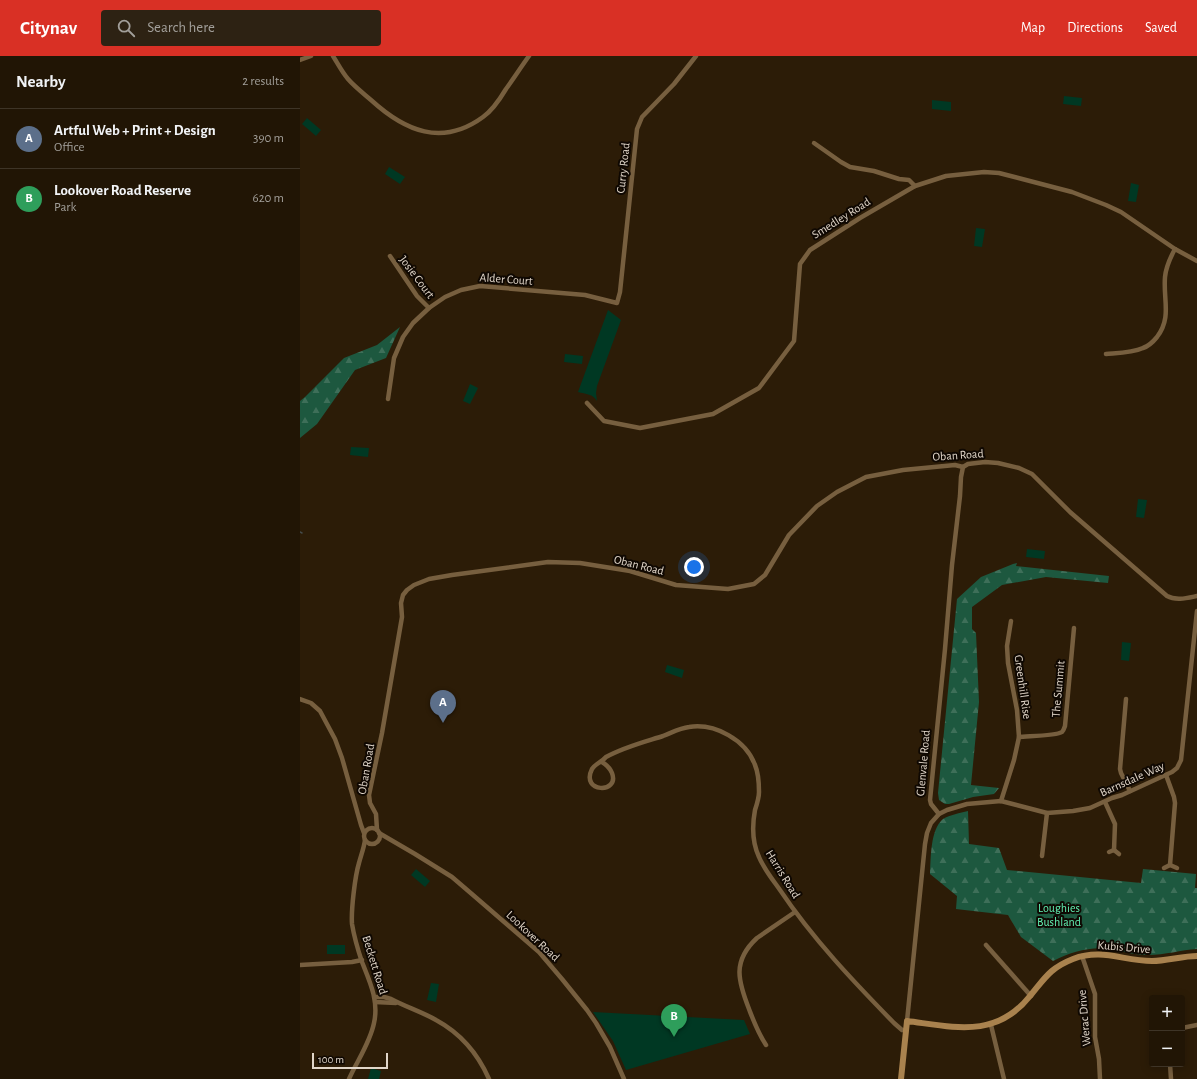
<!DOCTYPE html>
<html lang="en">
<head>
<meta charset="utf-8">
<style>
	:root { --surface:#211505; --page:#2d2213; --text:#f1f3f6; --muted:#a29f9a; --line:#3e3427; --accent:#d93025 }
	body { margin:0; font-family:"Alegreya Sans",sans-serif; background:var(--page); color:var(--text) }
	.controls { position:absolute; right:12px; bottom:12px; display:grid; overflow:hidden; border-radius:4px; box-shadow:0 2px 10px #0003 }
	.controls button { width:36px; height:36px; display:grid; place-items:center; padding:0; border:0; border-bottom:1px solid var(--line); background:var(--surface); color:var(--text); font:20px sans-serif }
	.scale { position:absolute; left:12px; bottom:10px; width:76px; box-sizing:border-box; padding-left:4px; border:2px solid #e1d6c9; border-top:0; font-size:11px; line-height:14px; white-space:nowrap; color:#e1d6c9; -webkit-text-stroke:3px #0f0802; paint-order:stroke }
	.you { position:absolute; left:394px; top:511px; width:14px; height:14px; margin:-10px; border:3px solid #fff; border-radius:50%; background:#1a73e8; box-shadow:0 0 0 6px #1a73e833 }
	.badge { display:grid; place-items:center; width:26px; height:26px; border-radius:50%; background:var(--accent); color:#fff; font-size:13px; font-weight:700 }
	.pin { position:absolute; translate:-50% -33px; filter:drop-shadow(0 1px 2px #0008) }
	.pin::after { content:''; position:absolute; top:21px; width:14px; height:12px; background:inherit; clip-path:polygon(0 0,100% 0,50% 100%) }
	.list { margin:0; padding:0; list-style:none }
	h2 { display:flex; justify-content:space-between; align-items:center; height:52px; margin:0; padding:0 16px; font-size:17px }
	h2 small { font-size:13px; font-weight:400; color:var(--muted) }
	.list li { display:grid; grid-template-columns:26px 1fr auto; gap:12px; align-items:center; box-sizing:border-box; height:60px; padding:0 16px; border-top:1px solid var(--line) }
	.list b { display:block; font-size:15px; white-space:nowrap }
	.list p { margin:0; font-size:13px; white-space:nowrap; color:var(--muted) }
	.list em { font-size:13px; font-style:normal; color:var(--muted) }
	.icon { flex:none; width:22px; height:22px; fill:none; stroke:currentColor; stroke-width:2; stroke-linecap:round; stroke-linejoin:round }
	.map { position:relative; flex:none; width:897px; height:1023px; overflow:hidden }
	header { display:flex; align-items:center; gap:24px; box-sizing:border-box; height:56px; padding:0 20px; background:var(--accent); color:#fff }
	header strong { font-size:19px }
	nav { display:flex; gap:22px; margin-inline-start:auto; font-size:14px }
	.search { width:280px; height:36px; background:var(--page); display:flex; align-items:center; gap:10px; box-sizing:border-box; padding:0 14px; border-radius:4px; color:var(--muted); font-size:15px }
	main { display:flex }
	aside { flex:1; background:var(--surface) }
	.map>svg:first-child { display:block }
</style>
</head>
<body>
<header>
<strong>Citynav</strong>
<div class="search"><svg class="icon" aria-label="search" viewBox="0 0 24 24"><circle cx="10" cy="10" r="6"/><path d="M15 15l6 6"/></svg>Search here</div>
<nav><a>Map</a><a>Directions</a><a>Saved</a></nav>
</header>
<main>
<aside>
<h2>Nearby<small>2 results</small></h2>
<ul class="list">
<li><span class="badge" style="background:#5c6f8a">A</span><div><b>Artful Web + Print + Design</b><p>Office</p></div><em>390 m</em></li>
<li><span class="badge" style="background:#2e9e5b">B</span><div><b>Lookover Road Reserve</b><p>Park</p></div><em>620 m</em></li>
</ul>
</aside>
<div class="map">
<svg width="897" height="1023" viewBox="0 0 897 1023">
	<defs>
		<pattern id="forest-firs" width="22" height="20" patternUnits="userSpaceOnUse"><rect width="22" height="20" fill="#1d583f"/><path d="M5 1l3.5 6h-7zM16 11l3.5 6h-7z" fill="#3e6f59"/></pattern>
	</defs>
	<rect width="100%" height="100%" fill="#2c1c07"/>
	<g fill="#003823">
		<polygon points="764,40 782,42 781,50 763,48"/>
		<polygon points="632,44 651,46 651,55 632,53"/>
		<polygon points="7,62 21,74 16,80 2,68"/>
		<polygon points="89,111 105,121 100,128 85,118"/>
		<polygon points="831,127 839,129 836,146 828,145"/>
		<polygon points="676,172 685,173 682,191 674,190"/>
		<path d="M308,254L321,264L297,330L296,337L297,345C293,338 286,338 278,336Z"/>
		<polygon points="265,298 283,300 282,308 264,306"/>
		<polygon points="170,328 178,332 170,348 163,345"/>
		<polygon points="51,391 69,392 68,401 50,399"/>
		<polygon points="838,443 847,444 844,462 836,461"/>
		<polygon points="727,493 745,495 744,503 726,501"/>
		<polygon points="822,586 831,587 829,605 821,604"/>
		<polygon points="367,609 384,614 382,622 365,616"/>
		<polygon points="116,813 130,825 125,831 111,819"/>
		<rect x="27" y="889" width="18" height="9"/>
		<polygon points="131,927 139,928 136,946 127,944"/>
		<polygon points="293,956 444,964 450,978 326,1014 313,985"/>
		<polygon points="71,1012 81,1015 79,1023 68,1023"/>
	</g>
	<g fill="url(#forest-firs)">
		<polygon points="100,271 86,302 55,314 17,368 0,382 0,345 5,341 44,302 77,289"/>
		<polygon points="717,507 716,510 809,520 808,527 746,521 702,529 672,551 672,573 676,577 679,646 671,729 699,732 694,738 673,741 649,748 645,748 639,744 638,737 657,543 681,521 713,508"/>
		<path d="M668,755L669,788L699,792L707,814L841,827L843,813L896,818L895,832H897V893C881,894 865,899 848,899C836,899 824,896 812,893C791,890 772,895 753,905L721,881L708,859L656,853L657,840L630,818C631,802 630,774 643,763C650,759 660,757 668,755Z"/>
	</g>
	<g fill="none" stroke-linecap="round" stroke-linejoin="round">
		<polyline stroke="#454b4b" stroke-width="1.5" points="0,476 2,477"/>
		<g stroke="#775f3f" stroke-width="4.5">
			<path d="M33,0C38,8 42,16 48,23C55,31 63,37 71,44C105,75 142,91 183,61C193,54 200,43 206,33C214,22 221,11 229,0"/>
			<polyline points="0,4 11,0"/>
			<polyline points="514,87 541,106 550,111 574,115 599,123 609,124 615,130"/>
			<polyline points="90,200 117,240 129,252"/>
			<path d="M806,298C818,297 832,297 843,292C849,290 853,286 857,281C872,261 863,244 865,221C866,211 870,202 875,193"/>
			<polyline points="88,343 94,302 103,281 113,267 129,252 145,241 161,234 180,230 285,239 317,247 320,236 337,73 342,61 374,28 396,0"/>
			<polyline points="287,347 304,365 340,372 413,358 459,332 494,285 500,208 510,194 560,162 615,130 646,120 684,116 699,117 772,136 806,149 821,156 875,193 897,205"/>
			<path d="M663,411L668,408L685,406L698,407L719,412L732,418L770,456L867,540C876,545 887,542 897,540"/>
			<polyline points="0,643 11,647 20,655 35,683 42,702 61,769 64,777"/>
			<polyline points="826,643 820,713 821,717 830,735"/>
			<path d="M719,681C727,680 756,680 762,676C763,675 764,673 765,670L774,572"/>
			<path d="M302,706C307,709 310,712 312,717C320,738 280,737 292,713C295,708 302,706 306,701C324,691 344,686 363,680C371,677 380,672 389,671C415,667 446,684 455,709C458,716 459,728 459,736C459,742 457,748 455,754C452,770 452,786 459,801C464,813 473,824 480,834C513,883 553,925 594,967L602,974H606"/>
			<polyline points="866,719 874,741 875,747 870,809"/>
			<polyline points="701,745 714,704 719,681 717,654 708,607 707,590 711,565"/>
			<polyline points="805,746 815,768 814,794"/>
			<polyline points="639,758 631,748 630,744 645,593 652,509 660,440 661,421 663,411"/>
			<circle cx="72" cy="780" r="8"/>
			<polyline points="77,774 76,758 70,747 69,739 82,677 102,561 101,547 103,539 107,534 114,529 129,523 152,519 248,506 280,507 330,515 376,529 428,533 454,528 465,519 489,479 517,450 537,436 566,421 603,414 655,409 663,411"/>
			<polyline points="79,777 115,798 152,821 173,839 239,896 262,923 287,954 296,967 310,991 324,1023"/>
			<polyline points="809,796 814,794 819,798"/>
			<polyline points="742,800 747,757"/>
			<polyline points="864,812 870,809 877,812"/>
			<polyline points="686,889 731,940"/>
			<polyline points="782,900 795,938 795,981 799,1003 800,1023"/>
			<polyline points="0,909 52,906 62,904"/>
			<path d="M75,941H84L91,943C106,951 122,956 136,964C160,977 178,998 189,1023"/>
			<polyline points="75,946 96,947"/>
			<polyline points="607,965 625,788 627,777 631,767 639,758 647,754 667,748 701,745 747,757 773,755 790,752 812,742 822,739 872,716 877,712 881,704 897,555"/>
			<polyline points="691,969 704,1023"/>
			<polyline points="882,972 897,969"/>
			<path d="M466,989C458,977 454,966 449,953C438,925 432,905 457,882L495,856"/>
			<polyline points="870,1008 871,1023"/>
			<path d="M49,1023C57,1005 70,987 74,967C79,945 70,926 62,906C58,894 54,880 52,868C51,854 55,820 59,807C61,799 64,792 65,784"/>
		</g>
		<path stroke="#a9824e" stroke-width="6" d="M601,1023L607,965C654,971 696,983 730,940C745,922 750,912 773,903C802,892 823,905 852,905C867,905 882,900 897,900"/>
	</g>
	<g text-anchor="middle" stroke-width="4" stroke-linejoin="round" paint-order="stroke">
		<g font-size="12" fill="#e1d6c9" stroke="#0f0802">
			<text transform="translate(323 112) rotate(-84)" y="4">Curry Road</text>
			<text transform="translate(541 162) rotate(-32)" y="4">Smedley Road</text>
			<text transform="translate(117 221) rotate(53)" y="4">Josie Court</text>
			<text transform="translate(206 223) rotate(4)" y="4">Alder Court</text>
			<text transform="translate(658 399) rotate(-4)" y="4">Oban Road</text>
			<text transform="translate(339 509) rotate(14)" y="4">Oban Road</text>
			<text transform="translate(723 631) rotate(82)" y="4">Greenhill Rise</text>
			<text transform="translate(758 633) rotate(-85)" y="4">The Summit</text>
			<text transform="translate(623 707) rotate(-85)" y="4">Glenvale Road</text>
			<text transform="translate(66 713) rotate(-80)" y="4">Oban Road</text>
			<text transform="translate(832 723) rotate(-24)" y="4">Barnsdale Way</text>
			<text transform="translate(483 818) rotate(58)" y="4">Harris Road</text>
			<text transform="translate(233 880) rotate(43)" y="4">Lookover Road</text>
			<text transform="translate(824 891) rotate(5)" y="4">Kubis Drive</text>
			<text transform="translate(75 909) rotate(73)" y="4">Beckett Road</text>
			<text transform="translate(784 962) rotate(-95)" y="4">Werac Drive</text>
		</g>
		<g font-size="12" fill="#62f2b4" stroke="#0f0802">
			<text x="759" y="856">Loughies<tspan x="759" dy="14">Bushland</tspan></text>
		</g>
	</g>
</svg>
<div class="controls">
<button>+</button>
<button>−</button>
</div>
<div class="scale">100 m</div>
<div class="you"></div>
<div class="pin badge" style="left:143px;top:667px;background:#5c6f8a">A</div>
<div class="pin badge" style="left:374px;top:981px;background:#2e9e5b">B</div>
</div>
</main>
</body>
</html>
